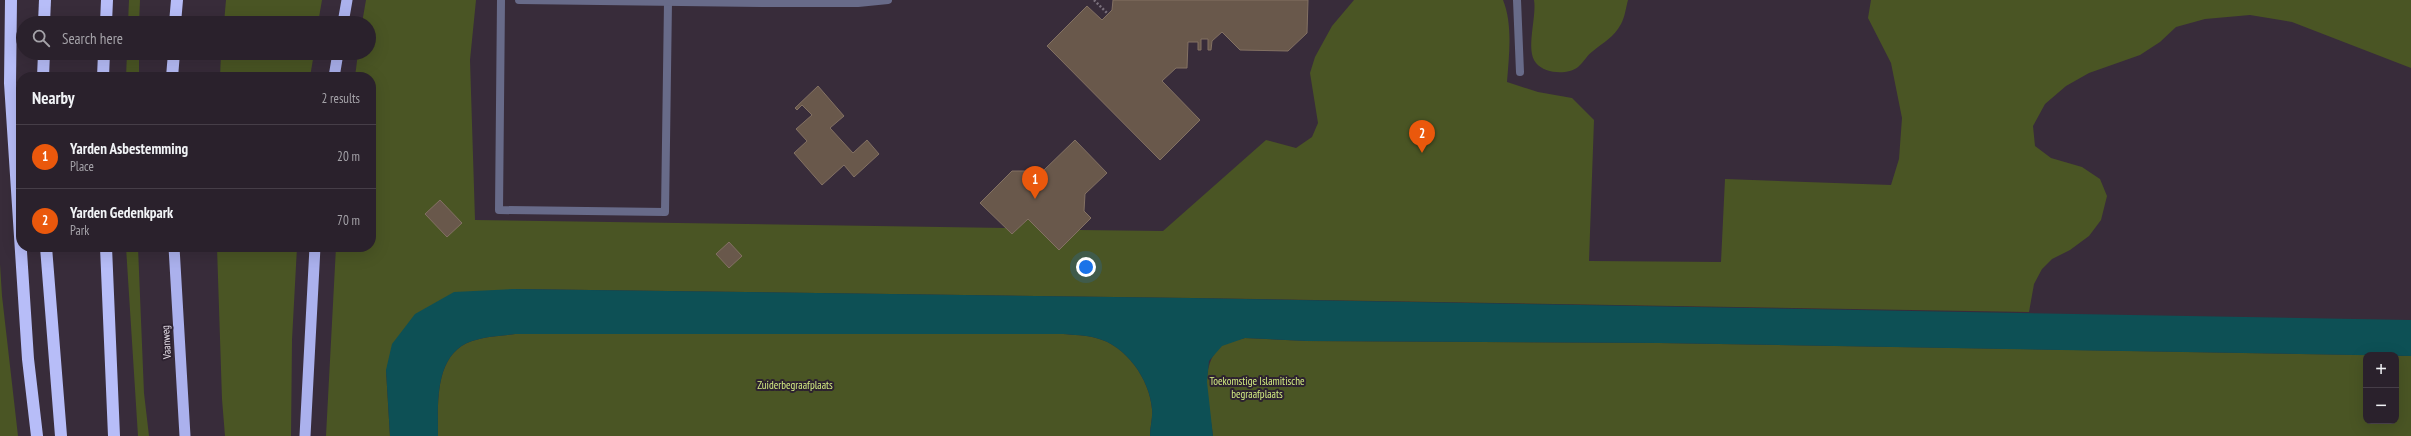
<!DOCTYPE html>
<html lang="en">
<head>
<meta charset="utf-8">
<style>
	:root { --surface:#2a212c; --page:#322934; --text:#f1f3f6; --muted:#a5a3a9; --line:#463e48; --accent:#ea580c }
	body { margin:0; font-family:"PT Sans Narrow",sans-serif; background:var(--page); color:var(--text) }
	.controls { position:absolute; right:12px; bottom:12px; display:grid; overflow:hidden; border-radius:8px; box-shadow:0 4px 16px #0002 }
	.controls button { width:36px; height:36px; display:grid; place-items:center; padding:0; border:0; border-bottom:1px solid var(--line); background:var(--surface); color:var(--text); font:20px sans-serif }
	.you { position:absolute; left:1086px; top:267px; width:14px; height:14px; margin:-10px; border:3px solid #fff; border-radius:50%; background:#1a73e8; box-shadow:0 0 0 6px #1a73e833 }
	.badge { display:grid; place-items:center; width:26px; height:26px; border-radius:50%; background:var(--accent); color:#fff; font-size:13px; font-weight:700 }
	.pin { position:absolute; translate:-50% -33px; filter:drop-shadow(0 1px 2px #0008) }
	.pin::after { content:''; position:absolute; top:21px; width:14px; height:12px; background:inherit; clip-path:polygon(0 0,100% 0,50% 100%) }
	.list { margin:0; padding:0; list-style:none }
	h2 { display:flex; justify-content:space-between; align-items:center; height:52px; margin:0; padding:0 16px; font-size:17px }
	h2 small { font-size:13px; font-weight:400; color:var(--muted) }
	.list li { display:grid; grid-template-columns:26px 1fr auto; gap:12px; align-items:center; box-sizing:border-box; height:64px; padding:0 16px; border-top:1px solid var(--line) }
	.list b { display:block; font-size:15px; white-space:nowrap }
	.list p { margin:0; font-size:13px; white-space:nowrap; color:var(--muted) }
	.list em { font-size:13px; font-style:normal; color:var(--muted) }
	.icon { flex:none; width:22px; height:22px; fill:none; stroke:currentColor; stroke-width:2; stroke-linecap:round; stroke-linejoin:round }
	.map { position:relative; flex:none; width:2411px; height:436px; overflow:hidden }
	.search { position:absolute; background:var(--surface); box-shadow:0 4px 16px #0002; left:16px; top:16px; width:360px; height:44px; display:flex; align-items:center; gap:10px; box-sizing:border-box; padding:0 14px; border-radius:22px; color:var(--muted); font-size:15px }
	.panel { position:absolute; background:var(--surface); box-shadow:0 4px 16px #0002; left:16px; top:72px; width:360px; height:180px; border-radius:16px }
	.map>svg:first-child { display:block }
</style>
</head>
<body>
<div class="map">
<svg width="2411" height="436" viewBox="0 0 2411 436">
	<rect width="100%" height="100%" fill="#382c3a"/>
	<g fill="#4a5524">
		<polygon points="129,0 140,0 139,23 128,23"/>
		<polygon points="226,0 322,0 318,23 224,23"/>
		<path d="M366,0H476L470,60L475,220L1006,228L1012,234L1028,219L1059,250L1079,230L1163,231L1266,140L1296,148L1312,137L1318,123L1310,73L1315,57L1332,26L1354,0H1503C1513,25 1509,55 1507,82L1538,92L1572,98L1594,120L1589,261L1721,262L1725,179L1891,185L1899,159L1902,118L1891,63L1868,18L1871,0H2411V68L2292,22L2250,15L2205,19L2176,27L2160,42L2140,55L2089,73L2066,86L2045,104L2033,126L2035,146L2051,158L2082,167L2100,179L2107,196L2101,220L2089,236L2070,250L2052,259L2042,269L2034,284L2029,312L1191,298L513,289L386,370L390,436H326L336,247H371V77H355L358,53H369V23H362Z"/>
		<path d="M1534,0H1628C1626,7 1625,17 1621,24C1614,37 1604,42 1593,51C1587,55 1584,62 1578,67C1568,75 1545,74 1536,63C1525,50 1537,17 1534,0Z"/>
		<polygon points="127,53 139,53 139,77 126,77"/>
		<polygon points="221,53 314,53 310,77 220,77"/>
		<polygon points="126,247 138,247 144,393 149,436 138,436"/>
		<polygon points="217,247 297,247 292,340 291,436 225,436 222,399"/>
		<polygon points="0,264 2,296 18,436 0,436"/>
		<path d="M515,334H1063C1074,335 1086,335 1096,338C1126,345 1150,380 1152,409C1153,417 1150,427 1150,436H438C438,403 434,354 472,341C486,336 501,336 515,334Z"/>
		<path d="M1245,338L1307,341L1660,343L2366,355V421H2396V356H2411V436H1213C1210,409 1197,367 1221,346C1227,342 1238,340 1245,338Z"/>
	</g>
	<path fill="#0d5055" d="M513,289L1191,298L2411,320V356L1660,343L1307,341L1245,338L1222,346L1209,361L1207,382L1213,436H1150C1150,427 1153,417 1152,409C1150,380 1126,345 1096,338C1086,335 1074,335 1063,334H515C501,336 486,336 472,341C434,354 438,403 438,436H390L386,370L392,344L415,314L454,292Z"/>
	<g fill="#69584b" stroke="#837163">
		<polygon points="1113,0 1308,0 1307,33 1288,51 1240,50 1222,32 1212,41 1211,50 1208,50 1208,39 1201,39 1201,50 1198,50 1198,42 1188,42 1187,68 1176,68 1162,81 1200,120 1160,160 1047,46 1087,6 1102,20 1112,10"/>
		<polygon points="818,86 844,116 830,128 853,153 867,140 879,154 854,177 844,165 822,185 794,153 807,141 796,129 812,115 802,105 797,110 795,108"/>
		<polygon points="1075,140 1107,173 1085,194 1084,211 1091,218 1059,250 1028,219 1012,234 980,203 1012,171 1043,171"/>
		<polygon points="440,200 462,223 447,237 425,214"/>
		<polygon points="729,242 742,256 729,268 716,254"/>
	</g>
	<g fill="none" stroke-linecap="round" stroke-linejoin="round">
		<polyline stroke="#7a707c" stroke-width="2.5" stroke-dasharray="2 2" stroke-linecap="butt" points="1094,0 1108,14"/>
		<g stroke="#686b89" stroke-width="8">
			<polyline points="501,0 499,210 665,212 668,2"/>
			<polyline points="519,0 761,3 858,3 888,0"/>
			<polyline points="1517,0 1520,72"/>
		</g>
		<g stroke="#abb1ed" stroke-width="11">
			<polyline points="343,23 347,0"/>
			<polyline points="334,77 338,53"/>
			<polyline points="174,247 185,436"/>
			<polyline points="305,436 315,247"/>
		</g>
		<g stroke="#b7bdf8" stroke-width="12">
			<polyline points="11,0 10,83 28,359 37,436"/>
			<polyline points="44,23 45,0"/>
			<polyline points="106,23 107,0"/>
			<polyline points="175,23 177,0"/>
			<polyline points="43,77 44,53"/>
			<polyline points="103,77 104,53"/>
			<polyline points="172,77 174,53"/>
			<polyline points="46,247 61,436"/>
			<polyline points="106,247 114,436"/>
		</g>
	</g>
	<g text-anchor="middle" stroke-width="4" stroke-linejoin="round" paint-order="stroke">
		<g font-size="11" fill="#e4dde6" stroke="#2d2230">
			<text transform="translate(166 342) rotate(-93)" y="4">Vaanweg</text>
		</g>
		<g font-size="11" fill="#d4ec82" stroke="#2d2230">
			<text x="1257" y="385">Toekomstige Islamitische<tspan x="1257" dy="13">begraafplaats</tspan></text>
			<text x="795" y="389">Zuiderbegraafplaats</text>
		</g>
	</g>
</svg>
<div class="controls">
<button>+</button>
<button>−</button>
</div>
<div class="you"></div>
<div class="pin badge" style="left:1035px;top:199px">1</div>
<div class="pin badge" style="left:1422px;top:153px">2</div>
<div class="search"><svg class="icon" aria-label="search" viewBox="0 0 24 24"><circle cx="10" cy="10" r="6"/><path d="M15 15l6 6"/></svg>Search here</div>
<section class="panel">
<h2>Nearby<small>2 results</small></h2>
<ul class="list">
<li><span class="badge">1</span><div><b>Yarden Asbestemming</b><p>Place</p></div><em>20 m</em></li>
<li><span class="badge">2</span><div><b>Yarden Gedenkpark</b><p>Park</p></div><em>70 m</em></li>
</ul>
</section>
</div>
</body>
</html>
